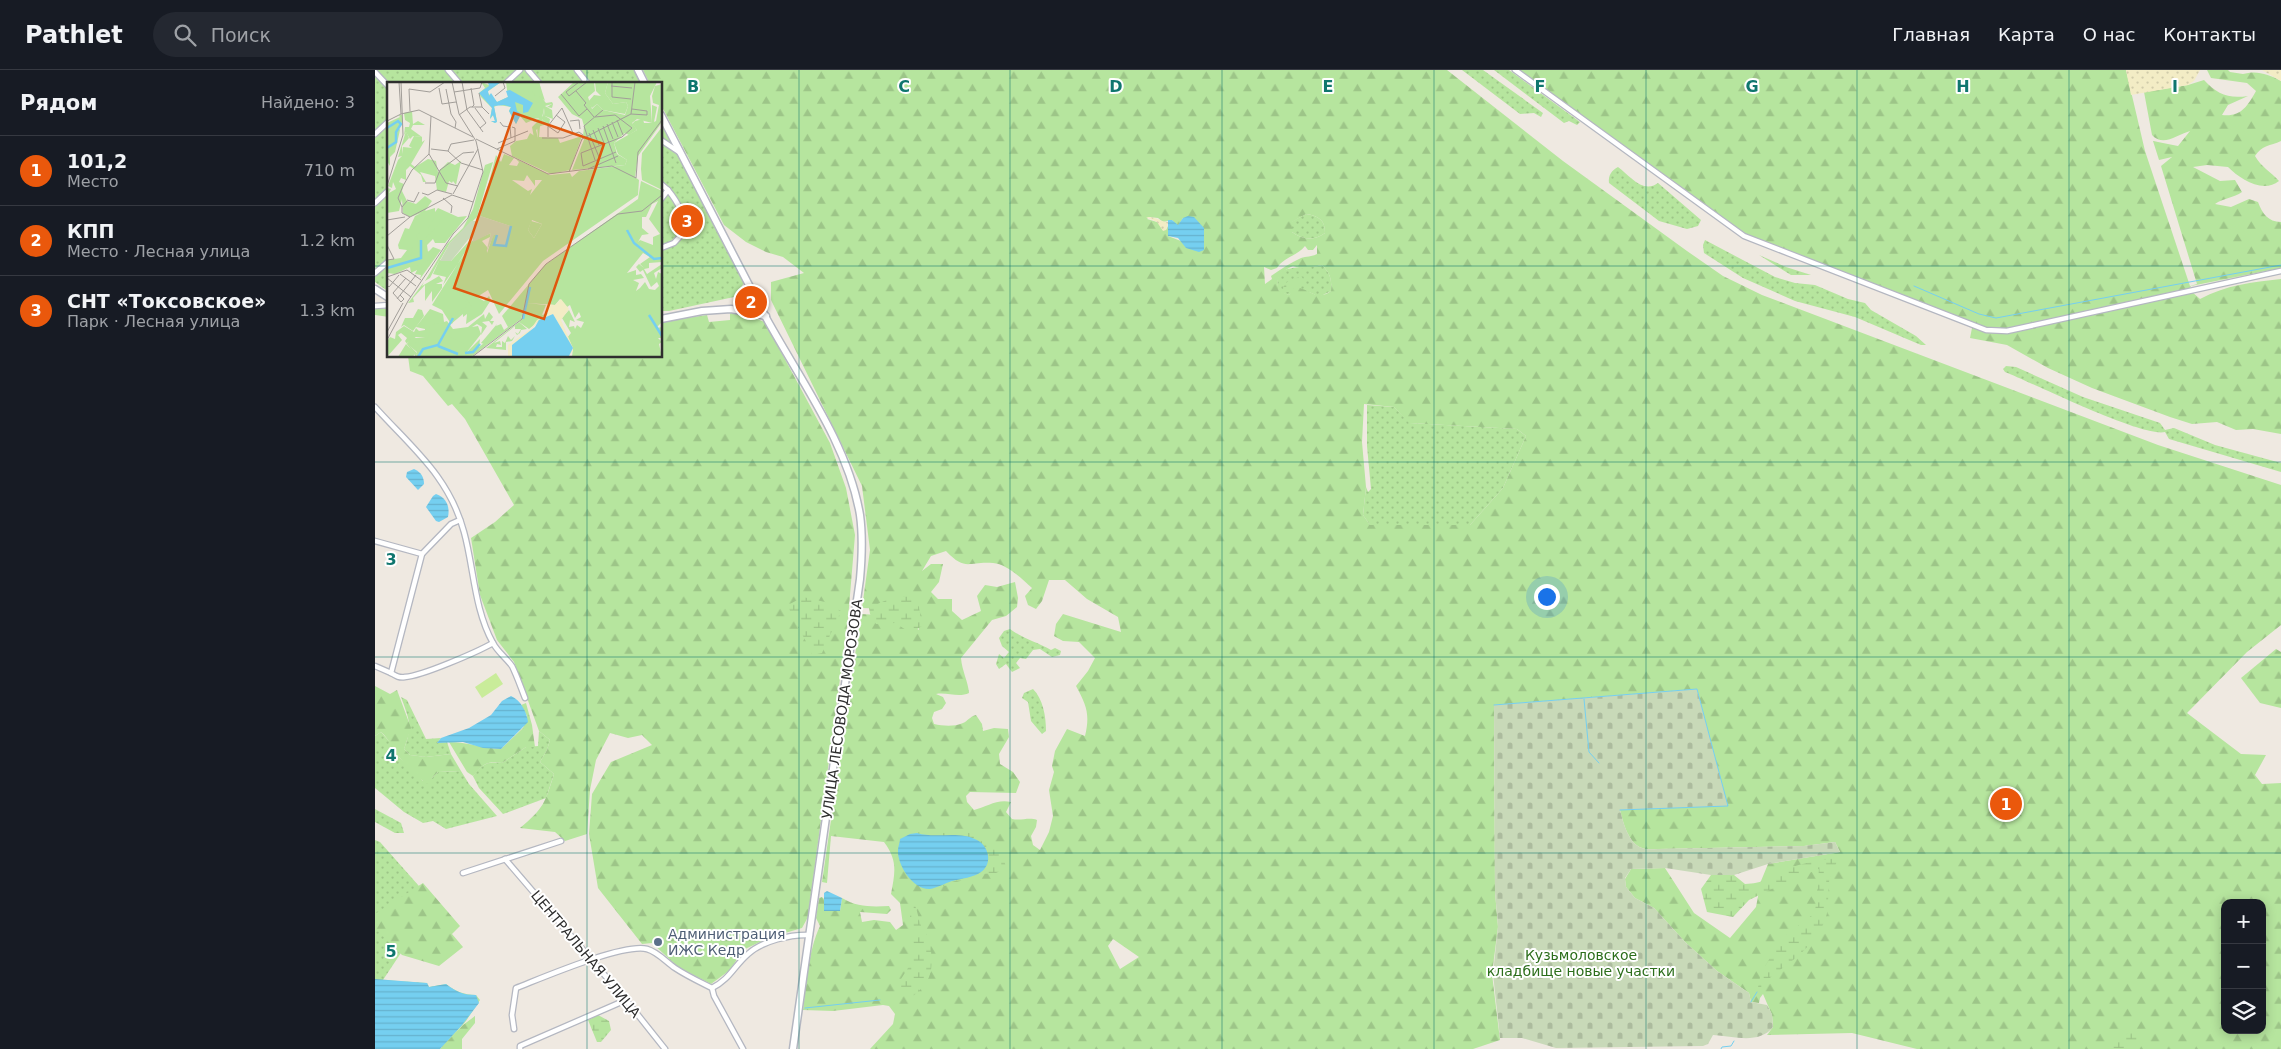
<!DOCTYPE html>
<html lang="ru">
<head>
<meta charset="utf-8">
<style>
	:root { --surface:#171b24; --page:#242831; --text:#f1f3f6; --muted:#9ea1a6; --line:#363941; --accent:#ea580c }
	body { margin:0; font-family:"DejaVu Sans",sans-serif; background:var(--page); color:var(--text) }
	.controls { position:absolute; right:15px; bottom:15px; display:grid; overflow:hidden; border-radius:10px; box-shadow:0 2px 12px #0003 }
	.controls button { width:45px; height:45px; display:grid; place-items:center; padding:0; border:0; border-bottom:1px solid var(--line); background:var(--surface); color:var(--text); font:25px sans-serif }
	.you { position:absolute; left:1171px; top:526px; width:18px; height:18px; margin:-12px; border:4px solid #fff; border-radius:50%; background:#1a73e8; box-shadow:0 0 0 8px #1a73e833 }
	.badge { display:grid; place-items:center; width:32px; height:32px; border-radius:50%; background:var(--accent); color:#fff; font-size:16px; font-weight:700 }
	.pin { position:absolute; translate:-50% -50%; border:2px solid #fff; box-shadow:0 1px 5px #0006 }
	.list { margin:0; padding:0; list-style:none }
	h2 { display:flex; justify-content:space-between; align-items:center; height:65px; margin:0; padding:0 20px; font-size:21px }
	h2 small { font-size:16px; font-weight:400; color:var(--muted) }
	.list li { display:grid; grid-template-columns:32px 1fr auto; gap:15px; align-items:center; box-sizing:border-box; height:70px; padding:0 20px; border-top:1px solid var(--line) }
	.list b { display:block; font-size:19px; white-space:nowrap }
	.list p { margin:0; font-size:16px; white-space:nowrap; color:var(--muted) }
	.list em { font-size:16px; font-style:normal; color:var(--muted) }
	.icon { flex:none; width:28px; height:28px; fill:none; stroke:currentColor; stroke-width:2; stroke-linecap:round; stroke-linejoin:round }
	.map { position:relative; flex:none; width:1906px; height:979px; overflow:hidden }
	header { display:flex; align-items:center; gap:30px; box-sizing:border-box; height:70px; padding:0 25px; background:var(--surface); border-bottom:1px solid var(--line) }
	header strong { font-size:24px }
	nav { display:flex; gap:28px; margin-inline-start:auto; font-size:18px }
	.search { width:350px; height:45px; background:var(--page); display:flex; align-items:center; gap:12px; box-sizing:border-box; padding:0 18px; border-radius:28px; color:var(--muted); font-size:19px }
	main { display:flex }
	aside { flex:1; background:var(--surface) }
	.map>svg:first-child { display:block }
</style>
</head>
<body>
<header>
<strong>Pathlet</strong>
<div class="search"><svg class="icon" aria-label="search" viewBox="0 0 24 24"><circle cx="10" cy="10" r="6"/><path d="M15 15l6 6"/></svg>Поиск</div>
<nav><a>Главная</a><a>Карта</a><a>О нас</a><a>Контакты</a></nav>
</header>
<main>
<aside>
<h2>Рядом<small>Найдено: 3</small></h2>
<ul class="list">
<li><span class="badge">1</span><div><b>101,2</b><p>Место</p></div><em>710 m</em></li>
<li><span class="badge">2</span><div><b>КПП</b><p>Место · Лесная улица</p></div><em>1.2 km</em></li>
<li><span class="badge">3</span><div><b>СНТ «Токсовское»</b><p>Парк · Лесная улица</p></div><em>1.3 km</em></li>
</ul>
</aside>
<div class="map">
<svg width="1906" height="979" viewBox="0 0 1906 979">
	<defs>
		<pattern id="green-dots" width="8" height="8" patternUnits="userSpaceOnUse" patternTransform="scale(1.25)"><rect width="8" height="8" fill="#b6e59e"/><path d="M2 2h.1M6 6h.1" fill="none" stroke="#9dc588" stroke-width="1.8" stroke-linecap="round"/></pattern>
		<pattern id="forest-firs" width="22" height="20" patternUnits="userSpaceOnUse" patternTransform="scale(1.25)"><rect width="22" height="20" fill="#b6e59e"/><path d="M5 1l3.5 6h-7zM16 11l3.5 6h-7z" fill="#9dc588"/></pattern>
		<pattern id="wetland-marsh" width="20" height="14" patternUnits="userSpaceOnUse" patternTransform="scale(1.25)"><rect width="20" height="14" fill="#b6e59e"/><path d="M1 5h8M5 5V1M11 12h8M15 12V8" fill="none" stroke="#9dc588"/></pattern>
		<pattern id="sand-dots" width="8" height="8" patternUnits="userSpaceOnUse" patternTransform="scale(1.25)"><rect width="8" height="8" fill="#f3ecc5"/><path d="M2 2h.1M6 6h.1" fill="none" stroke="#d1cbaa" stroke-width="1.8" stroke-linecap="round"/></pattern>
		<pattern id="cemetery-stones" width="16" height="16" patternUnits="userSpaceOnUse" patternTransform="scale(1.25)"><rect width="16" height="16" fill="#c8d9b8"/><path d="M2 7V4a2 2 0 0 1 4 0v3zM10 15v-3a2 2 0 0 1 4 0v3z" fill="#acbb9e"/></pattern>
		<pattern id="water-rules" width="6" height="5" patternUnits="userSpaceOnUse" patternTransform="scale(1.25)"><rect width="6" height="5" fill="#75cff0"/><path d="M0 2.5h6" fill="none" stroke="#66b2ce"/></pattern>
	</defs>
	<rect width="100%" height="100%" fill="#efe9e1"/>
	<g fill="url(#green-dots)">
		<polygon points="0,0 260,0 267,14 14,14 14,222 0,212"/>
		<polygon points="1087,0 1108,0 1168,43 1166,47 1159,43 1145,44"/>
		<polygon points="1119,0 1134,0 1205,52 1202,55 1194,51 1189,53"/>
		<polygon points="286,52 369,213 359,227 294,241 286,241"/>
		<path d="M1243,97C1255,106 1268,124 1283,113L1326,150L1323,156L1312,159L1284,151L1234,113C1233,105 1237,100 1243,97Z"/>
		<path d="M931,144C944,146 950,150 950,163C939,171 927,170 917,162L916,152Z"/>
		<polygon points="1330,170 1400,207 1420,213 1440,215 1473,229 1490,233 1496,240 1541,266 1551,275 1546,275 1480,247 1420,231 1368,208 1329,183 1328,175"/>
		<polygon points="1384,185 1411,197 1436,205 1416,205"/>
		<path d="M947,195C955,203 957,209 956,221L944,227C934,221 924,217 914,225L904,222C895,189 929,201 947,195Z"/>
		<path d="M1631,296L1641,297L1708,327L1785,353L1790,360L1799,358L1840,375L1906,393V402L1794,369L1790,362C1768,368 1658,313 1630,302L1628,299Z"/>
		<polygon points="992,335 1019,337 1035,353 1142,359 1151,366 1128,418 1095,455 995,455 988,445 991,417 993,422 996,419 992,376"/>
		<path d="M635,559C647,568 662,572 676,580L680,578L686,581L685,585L677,587L665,579L658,580L651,589L645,588L641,593L645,598L637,602L631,594L624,599L621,594L624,584L629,588L634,582L627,576L624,568L629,561Z"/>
		<path d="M658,619C668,629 671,646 671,661L667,664L656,651L653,632L647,628L649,623Z"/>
		<path d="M26,627L32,630L51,669L66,668L62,673L72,672L76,684L51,687L35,685L29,679C38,656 34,649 26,627Z"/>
		<path d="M164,661L175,670L172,680L165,692L179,704L171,728L128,744L104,718L98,706C107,695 111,691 127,693L151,677L163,676Z"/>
		<polygon points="6,662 20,678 24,687 48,711 57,708 63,702 86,701 94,714 122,746 71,759 58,751 48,753 29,742 0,718 0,666"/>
		<polygon points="0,739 26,753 29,763 20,763 0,752"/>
		<path d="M0,770L5,772L59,833L8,910L52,913L54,917L71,914C80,921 89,925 101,925L105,930L91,951L68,977L0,979Z"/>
	</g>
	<g fill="url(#forest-firs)" fill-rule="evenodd">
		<path d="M268,0H1072L1188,91L1312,181L1348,206L1387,225L1783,375L1906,415V555L1872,582L1812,643L1866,684L1891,685L1880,705L1887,714L1906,713V979H1542L1477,963L1392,965L1398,957L1397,945L1388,924L1385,928L1384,933L1376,932L1374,923L1342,901L1311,873L1279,838L1260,828L1251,817L1250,809L1256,799L1290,798L1319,843L1355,868L1381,837L1386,811L1393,794L1465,782L1460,772L1429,776L1283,779C1278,779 1271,780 1267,778C1253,773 1248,752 1245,740L1352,735L1322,619L1119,635L1120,822L1123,857L1117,904L1125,970L1098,979H495L518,954L520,944L514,936L508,935L458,941L428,940C432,913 433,881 445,856L441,848L444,828L447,827L449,829V841H465L467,828C482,837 496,837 514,836L516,840L512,844L485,842L487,852L499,850L515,852L521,860L528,855L525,833L516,824C520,802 523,791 509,772L456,766L452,813L447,812L486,544L522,546L544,560L541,540L487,538L495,480L487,416L396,230V212L429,203L408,187L391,182L371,172L349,155L286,35V14H275ZM931,144C944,146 950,150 950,163C939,171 927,170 917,162V152ZM774,147L783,148L788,152L797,150L803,156L808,148L821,151L829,169V180L793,166V156L791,160L782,152L772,149ZM942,175V184C937,187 931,186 926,188C915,193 906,199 896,206L897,209L890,214L889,197L896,200L902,198C909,187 922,186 930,176L933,180H938ZM947,195C955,203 957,209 956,221C943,231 937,221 922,217L914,225L904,221C900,207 905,202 918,196L928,199ZM989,334L1019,337L1034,353L1142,359L1151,366L1128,418L1095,455H995L988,445L991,417L987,372ZM571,481C591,502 593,491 618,493C632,494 647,509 657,518L650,526L653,535L661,539L667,531L674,510H690L712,529L743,547L746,562L688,544L681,554L679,566L688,571L704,572L720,588L713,601L701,616C712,636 715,645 710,666L692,659L680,681L677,696L679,702L674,720L678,746L674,762L665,780L658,775L656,766L661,757L662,750C654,747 646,751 637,749L631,742L636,732C621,729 612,737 599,740L592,732L591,726L595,722L641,723L645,712L638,702L625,694L624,684L634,667L633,659L619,658L608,661L607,654L601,645C594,647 593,651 588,653C579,657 568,656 559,654L557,648L559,642L567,639L571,633L568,627L561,624C572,622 584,628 594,623C593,611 587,601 586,588L617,550L631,546L642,537L643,528L640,512L622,517L610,515L602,526L606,541L587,550L577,541V529H563L556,522L564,512L568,494H556L547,501L556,486ZM1850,833H1887V960H1850ZM738,869L764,887L745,899L733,876Z"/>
		<path d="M1142,0H1751L1770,81L1815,216L1822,214L1786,96L1797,87L1784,90L1778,71L1803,76L1815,61C1802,65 1788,77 1777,65L1769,22L1813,15L1829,10C1842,24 1853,29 1873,26L1853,35L1847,45C1866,47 1872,37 1881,21L1872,13L1836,8L1832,0H1853L1855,2L1868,4C1881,0 1894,4 1906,11V71C1895,76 1887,75 1880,86C1886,97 1896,102 1904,111C1888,124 1865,109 1853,97L1832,95L1818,97L1845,111L1860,110L1867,122C1859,128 1848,128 1840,134L1856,137L1874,129L1883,132C1887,143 1893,152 1906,152V198L1816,216L1815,218L1632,259H1613L1374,166Z"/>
		<path d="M1906,209V364L1878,359L1861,360L1842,352L1817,354L1795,347L1717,318L1673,298L1632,275L1595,268L1597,258L1620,263L1632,262L1816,221L1825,229C1851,215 1877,212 1906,209Z"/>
		<polygon points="0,239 14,239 14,247 0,245"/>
		<path d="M355,242L366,243L390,252L455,373L471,418L480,465L473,549L433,847L427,858L393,868L368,880L355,900L336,914L303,897L277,873L267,874L223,818L214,764L217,724L236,692L277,675L267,665L253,668L235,663L221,690L215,720L212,764L190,771L180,762L145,758C169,738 170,733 179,704L165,692L172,680L175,670L164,661L139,592L122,570L105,525L96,468L120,452L139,435L90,349L77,334L73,336L48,306L35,301L33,286H286V252L332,245L334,252L355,250Z"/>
		<polygon points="1901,579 1906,582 1906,638 1885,633 1866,608"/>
		<path d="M0,616L15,624L22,620L36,658L29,679L35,685L51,687L76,684L86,701L63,702L57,708L55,715C44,710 33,698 25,688C18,680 15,670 6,662L0,666Z"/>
		<path d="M151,633L157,655L160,677H151L127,693C111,690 108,695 98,706L92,702L74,672C92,672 108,678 126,679L148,658L152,646L146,635Z"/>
		<polygon points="48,813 85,856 77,864 88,877 64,896 27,885 3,861 0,863 0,844"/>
		<polygon points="100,946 100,953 87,969 87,979 65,979 88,955"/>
	</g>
	<g fill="url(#wetland-marsh)">
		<path d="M927,207L929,211C925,215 919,218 914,222H911L908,218C911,210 919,208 927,207Z"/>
		<polygon points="520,526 537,527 544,537 547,556 536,563 520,553 501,554 495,544 494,538"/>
		<path d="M428,527L450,532L466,541L447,583L437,585C431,567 418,553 413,535Z"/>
		<path d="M540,760C568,770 603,750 623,780C627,785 630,791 631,798L621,803L607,804L560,819H554L606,803L612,794L613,786L575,766H557L535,764L525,769L531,763Z"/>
		<path d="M1466,788C1445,809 1459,831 1449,853C1437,877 1419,890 1398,905C1392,910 1388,917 1382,922L1386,903L1408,867L1440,843L1444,799L1416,810L1374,830L1358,847L1332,842L1326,819L1336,805H1359L1370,814C1390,813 1392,808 1409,800C1427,793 1447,789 1466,788Z"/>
		<path d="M538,831C546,847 541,854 555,868C557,897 561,908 537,927L519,920L533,898L539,880L535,847Z"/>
		<polygon points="223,945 234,951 236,960 226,972 222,972 213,950"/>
		<path d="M1759,959H1762C1767,967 1764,971 1759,978L1755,974L1749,979H1734L1739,973Z"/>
	</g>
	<g fill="url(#sand-dots)">
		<polygon points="1751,0 1825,0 1819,11 1813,15 1756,25"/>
		<polygon points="1887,0 1906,0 1906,11"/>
		<path d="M771,147C780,146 786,152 793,152L791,160L788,161L782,152Z"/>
	</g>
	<path fill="url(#cemetery-stones)" d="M1322,619L1353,736L1245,740C1248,752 1253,773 1267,778C1271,780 1278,779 1283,779L1429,776L1460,772L1465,782L1393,794L1359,805H1336L1290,798L1256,799L1250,808L1251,817L1260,828L1279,838L1311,873L1342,901L1374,923L1376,932L1392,935L1397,944L1398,957C1384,975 1358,966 1338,965L1333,974L1328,976L1181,978L1147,968H1125L1118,904L1123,856L1120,822L1119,635Z"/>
	<polygon fill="#c9ec9a" points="121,603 128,614 107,628 100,617"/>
	<g fill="url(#water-rules)">
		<polygon points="813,146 819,147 829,158 829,180 824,182 811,178 803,168 793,166 793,150 797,150 803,155 808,148"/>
		<path d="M39,399C46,402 49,407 49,414L43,420L31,407L32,402Z"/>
		<path d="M61,424C72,428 75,437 73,447L64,452L61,451L51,437L58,426Z"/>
		<path d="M136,626C146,630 152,643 153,652L126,679L108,678L88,672L62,673L66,668L94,658L116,645L127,631Z"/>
		<path d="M542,763C561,769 584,760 602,770C614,776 618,794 606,802C600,807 585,809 577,811C570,813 562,818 555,819C538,820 522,795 523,780C523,776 525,773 525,769L535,764Z"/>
		<polygon points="452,821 467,828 465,841 449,841 449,823"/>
		<path d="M0,909L52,913L54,917L71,914C81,922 89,925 101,925L104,933L87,955L65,979H0Z"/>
	</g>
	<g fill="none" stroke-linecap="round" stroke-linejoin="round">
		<g stroke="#75cff0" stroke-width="1">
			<polyline points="1539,216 1604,244 1621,248 1906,195"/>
			<polyline points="1209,629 1214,682 1224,693"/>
			<polyline points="1119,635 1322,619 1353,736 1245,740"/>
			<polyline points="1376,932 1382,922"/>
			<polyline points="430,938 505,930"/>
			<polyline points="1346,979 1347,977 1356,976 1359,971"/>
		</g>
		<g stroke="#b4b7c1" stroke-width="7">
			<g id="street">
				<polyline points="73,0 85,14"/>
				<polyline points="153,0 165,14"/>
				<polyline points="202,0 213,14"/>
				<polyline points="1140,0 1369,166 1611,260 1632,261 1906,201"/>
				<polyline points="0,2 14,17"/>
				<polyline points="130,14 145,0"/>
				<polyline points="0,64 14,51"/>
				<polyline points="286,70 304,82"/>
				<polyline points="286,114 293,120 286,129"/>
				<polyline points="0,133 14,120"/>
				<path d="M286,178L299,173L310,161C310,146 303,132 293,120"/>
				<polyline points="0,203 14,191"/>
				<polyline points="0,236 14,235"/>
				<path d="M0,337C37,378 74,406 89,462C99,498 99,539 118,573C122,581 131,588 137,596C142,606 146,618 150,628"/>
				<path d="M0,471L47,484L16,603C21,606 24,608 30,607C47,606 102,582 118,573"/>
				<polyline points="47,484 76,454 85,450"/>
				<polyline points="0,596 16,603"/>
				<polyline points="130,789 251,930 290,979"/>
				<polyline points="88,803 186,771"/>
				<path d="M337,918C355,909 359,896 373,884C387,871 416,864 435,865"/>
				<path d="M139,959L137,945L141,918C167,908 248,873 272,879C283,882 291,892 300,898C312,906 325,912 337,918L339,926L368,979"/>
				<polyline points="145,979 145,976 251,930"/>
			</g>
		</g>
		<g stroke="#b4b7c1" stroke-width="9">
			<g id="secondary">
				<polyline points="263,0 270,14"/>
				<path d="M286,45C320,112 355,178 389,244C423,307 473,373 485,445C488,467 487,487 485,509L418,979"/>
				<polyline points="0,219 14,228"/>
				<polyline points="286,249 327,241 356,239 391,246"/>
			</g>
		</g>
		<use href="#street" stroke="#fff" stroke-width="4.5"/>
		<use href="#secondary" stroke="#fff" stroke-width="6"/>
	</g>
	<path fill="none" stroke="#0f766e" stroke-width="1" stroke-opacity="0.55" d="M212,0V14M424,0V979M635,0V979M847,0V979M1059,0V979M1271,0V979M1482,0V979M1694,0V979M0,196H14M286,196H1906M212,286V979M0,392H1906M0,587H1906M0,783H1906"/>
	<circle fill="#5c6f8a" stroke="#fff" stroke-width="2" cx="283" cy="872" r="5"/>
	<g text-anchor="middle" stroke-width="4" stroke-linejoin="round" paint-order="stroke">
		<g font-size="14" fill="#2e2e2e" stroke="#fff">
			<text transform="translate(467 639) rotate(-82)" y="5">УЛИЦА ЛЕСОВОДА МОРОЗОВА</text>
			<text transform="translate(211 884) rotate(50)" y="5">ЦЕНТРАЛЬНАЯ УЛИЦА</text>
		</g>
		<g font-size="14" fill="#4e5e75" stroke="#fff" text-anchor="start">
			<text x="293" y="869">Администрация<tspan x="293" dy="16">ИЖС Кедр</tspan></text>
		</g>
		<g font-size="14" fill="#2c6e1b" stroke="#fff">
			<text x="1206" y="890">Кузьмоловское<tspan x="1206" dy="16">кладбище новые участки</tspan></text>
		</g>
	</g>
	<g transform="translate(12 12)">
		<rect width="275" height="275" fill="#efe9e1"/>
		<path d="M94,0L102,3L101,0H114L100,10L110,20L121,15L119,0H152L158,24L146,38L139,41L133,34L129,42L122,29L124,25L111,23L107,25L110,39L108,41L104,39H108L106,33L103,37L105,26L94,15L92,11L98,6ZM187,0H207L208,9L201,15L205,27L210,22L216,28L238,33L241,24L239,20L226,22L218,11L221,0H270L263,14L265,41L250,37L245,41L250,48L242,53L238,51L227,61L230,72L240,78L238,83L185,88L198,55H196L197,44L195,37L185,32L171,15ZM157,26L158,34L163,37L162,43L155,37L156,42L149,48L151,56H147L145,45L151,39L146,40L156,34ZM25,29L26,42L31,39L38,43H26L24,47L35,55L26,54L23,57L19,50L17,53L18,45H22L23,41L18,38L17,31ZM144,139L155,142L147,156L141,148ZM132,240L140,247L134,248L133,251L130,253L128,250L131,252L134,247H128V244L107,261L113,259L114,263L110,262L109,265H115V259L118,261L121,254L124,258L128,254L125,259L119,260V268L99,266ZM17,244L27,250L29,246L32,249L38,248V256L29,255L20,261L30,271L29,275L18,259L20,256L14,251L11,253L15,258L0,275V259L3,255L8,257L9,250ZM93,257L92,265L97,261L100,263L84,275H75Z" fill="#b6e59e"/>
		<path d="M208,0H221L218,11L226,22L239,20L241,24L238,32L216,28L210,22L205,26L201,20L207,13L214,14L209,9ZM275,2V40L251,74L248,95L252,98L251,113L156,179L112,232L101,208L90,215L97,219L102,214L104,218L95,232L79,242L80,232L76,235V232L64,242L55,228L45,223L85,159L104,151L103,155L95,159L100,165V171L106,153L123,144L93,134L109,73L114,80L117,72L127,76L122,83L130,84L132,80L129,77L163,93L183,91L185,95L192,89L238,83L240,78L231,72L227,61L250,48L245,42L248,39L256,37L257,41H265V23L270,25L267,40L269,39L272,23L266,21L265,14L268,4ZM140,93L148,104V98H155L143,113L145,107L141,109L125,98L137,99ZM145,138L155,142L147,156L141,148ZM140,8L149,13L143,17L152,21L153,14L159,21L165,20L166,22L165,26L160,25L165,22L158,24L165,28L166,37L158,34L157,26L155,36L145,37L146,31L142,29L146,21L136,17L127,11L133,14ZM12,33H15L16,47L14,40L6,61L0,63V41L13,35L14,38ZM155,37L161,42L153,44L152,55L171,56L173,61L195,54L183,88L164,92L125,74L123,64L129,59L140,57L143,51L151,56L150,44L156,42ZM275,45V108L255,98L254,87L255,71ZM19,49L22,56L15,64V72L16,65L25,66L22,64L27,54L35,55V60L38,58L24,82L28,85L41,77L49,79L51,90L61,80L68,83L74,79L69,103L66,99L65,101L62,99L59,110L50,108L48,94L33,90L39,100H36L34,93L23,84L19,88V98L14,96L12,100L17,102L15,109L20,119L29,122L38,114L45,119L38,129L48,126V130L51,126L71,135L80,134L58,161H48L46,157L40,163L41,170L46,165L54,168L33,197L34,193L28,192L30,188L24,191L23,185L8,192L0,191V178L14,176L20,168L12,167L11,163L18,146L22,147L28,134L34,131L23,135L16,131L15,117L12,129L0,131V106L4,107L2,111L9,107L6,100L5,106L1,104L11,78L15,74L11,75ZM106,80L90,135L63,161L53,178L64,179L84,157L79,170L56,203L59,195L46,192L53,177L43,196L38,199L60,162L76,146L86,127L98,83ZM254,99L275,109V180L262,181V186L257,187L260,192L275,182V186L267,191L269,197L271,190L275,192V240L270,245L267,242L270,246L275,245V256H271L275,260L272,262L275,275H185L186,266L180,256L184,251L175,236L182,228L188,240L183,238L182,245L187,244L188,247L190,243L194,246L197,240L189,238L194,235L192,230L188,236L183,223L180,225L173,217L168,223L140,221L159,223L155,233L162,231L142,247L132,240L138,232L140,222L139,221L134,237L100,263L94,261L110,242L109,244L114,242L117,248L121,245L115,234L158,183L251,117ZM271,119L262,137L273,152L266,155V163L253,158L251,160L255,153L262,152L255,146V135H259L265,122ZM256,171L263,175L253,182L257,186L252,182L249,185L253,190L256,188L264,205L270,200L272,204L268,208L262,207L258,200L253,206L249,209L252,201L246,198L257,196L254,192L249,193V188L240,191ZM52,194L56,199L49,202H55V206L45,220V209L38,219V203L26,216L27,220L21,221L37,200L35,204ZM31,227L35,228L37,234L26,249L17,243L14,245L18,236H26ZM43,227L56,232L57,240L60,239L66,247L81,245L97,232L98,237L102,230L106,235L103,239H107L105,243L102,239L95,240L100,244L94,253L95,245L90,242L85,245L91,244L94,252L76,275H29L30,270L20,262L24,256H38V247L29,245ZM19,262L28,271L26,275H11Z" fill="#b6e59e" fill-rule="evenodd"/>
		<path d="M144,0H152L158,19L148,9L144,10L146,12L141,10ZM9,40L13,48L8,70L3,75V84L0,79V62L9,53L0,43ZM47,136H52L53,141L34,161V169L47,170L44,177L33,183L0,188V182L24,173L25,165L26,172L33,169L29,151L33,152L32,147H41ZM75,210L85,225L69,233L65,242L62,238L66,232L80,225ZM50,241L62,242L63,255L77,262L78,271H74L75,275H60L56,269L31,275L28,261L39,259L43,252L42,244Z" fill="#b6e59e"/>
		<path d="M174,217L182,227L174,238L186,266V269L181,275L186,266L166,232L152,238L141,252L125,263V275H121V263L144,247L150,238L161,232L159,222L168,223Z" fill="#f3ecc5"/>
		<path d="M93,134L124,144L119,164L107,163L110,153H107L99,171L104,151L86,160L85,153L64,179H53L63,161L84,139H90Z" fill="#c8d9b8"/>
		<path d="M101,0H114L101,9L102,14L104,11L110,20L121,15L119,9L123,8L146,21L141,30L136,31V23L128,20L130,29L134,32L129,42L122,29L124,25L117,23L107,24L110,40L108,41L104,39H108L106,33L103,37L105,26L92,11L102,4ZM166,232L186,266L182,274L125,275V263L148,245L152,238Z" fill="#75cff0"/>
		<path fill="none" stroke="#75cff0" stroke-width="2.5" d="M0,46L11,39L14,42L9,50V60L0,66M240,148L247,161L267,177L275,176M110,153L107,163L119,164L124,144M0,186L34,176V158M262,233L275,254M136,237L143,205M51,264L71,272M78,271L86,270L93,262M31,275L36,267L51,263L66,236"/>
		<path fill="none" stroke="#a29e99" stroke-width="1" d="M12,0L14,32M75,0L80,28L96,50M192,0L179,10L182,14L200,0M225,0V15L244,17M224,4L245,6M52,6L55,22L69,20M84,6L87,23L85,25M22,7L43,10L58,0M22,7L23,29M59,7L64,32L69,40L68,46M189,9L199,21L197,23M67,10L93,6L95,0M92,11L95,25L102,32M174,12L192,34L200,27M108,14L118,6L116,0M197,23L207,35M88,26L99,41L93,46M245,27L260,29V33M244,32L260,33M72,33L83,25H95M208,35L228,33L245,46L235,55L194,71L196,84L229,70M230,38L236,53M0,39L14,32L32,28L86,55M183,39L192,38L193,47M113,40L116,44L123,45L124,56M225,40L231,55M220,42L226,57M161,44L175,26L186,51M216,44L229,81M211,46L217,61M206,48L212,63M202,51L212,75M161,55V44L171,51L178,40L169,33M155,56H176L192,50L196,53M89,57L161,92L225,84L249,96L251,70L275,38M111,61L141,49M44,67L61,69L74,81L96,88M110,67L128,59V46L125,45M61,69L64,62L87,58M42,72L59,101L71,104M42,72L44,34M208,78L197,44L216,28M201,87L231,74M182,90L195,57L244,32L248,0M38,101H48L53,88L76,71L87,70M0,104L16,53L14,0M35,111L41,113L50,108L65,112M66,112L91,67M56,116L65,124L64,131M20,118L27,120L32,110M20,119L15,125V131L23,135M15,125L11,116L16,104L25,88L42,72M23,135L65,113L86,120M0,138L18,135M0,154L23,135M0,163L7,177L0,178M13,192L29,204M0,195L20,188L34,198M0,196L24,215M0,203L2,205L12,193M13,213L17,217L14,220L6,211L19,196M10,217L29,193M0,250L16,221M0,258L21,219L66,152L81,136L96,90L89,59L72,32L65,0M85,275L135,237L142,202L159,182L231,132L255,129L275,113"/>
		<path fill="#df570e" fill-opacity="0.15" stroke="#df570e" stroke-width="2.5" d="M127,31L217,62L157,237L67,206Z"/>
		<rect width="275" height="275" fill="none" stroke="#2e2e2e" stroke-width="2.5"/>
	</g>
	<g font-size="16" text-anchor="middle" font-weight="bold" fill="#0f766e" stroke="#fff" stroke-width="4" stroke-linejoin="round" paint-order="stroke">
		<text x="318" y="22">B</text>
		<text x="529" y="22">C</text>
		<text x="741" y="22">D</text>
		<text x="953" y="22">E</text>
		<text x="1165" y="22">F</text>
		<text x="1377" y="22">G</text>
		<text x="1588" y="22">H</text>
		<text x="1800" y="22">I</text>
		<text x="16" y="495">3</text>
		<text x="16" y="691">4</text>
		<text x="16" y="887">5</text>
	</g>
</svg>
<div class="controls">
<button>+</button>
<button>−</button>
<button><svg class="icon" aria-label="layers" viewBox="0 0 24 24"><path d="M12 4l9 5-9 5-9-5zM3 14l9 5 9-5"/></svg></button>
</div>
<div class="you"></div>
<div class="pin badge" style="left:1631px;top:734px">1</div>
<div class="pin badge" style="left:376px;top:232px">2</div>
<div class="pin badge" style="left:312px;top:151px">3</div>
</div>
</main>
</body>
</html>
